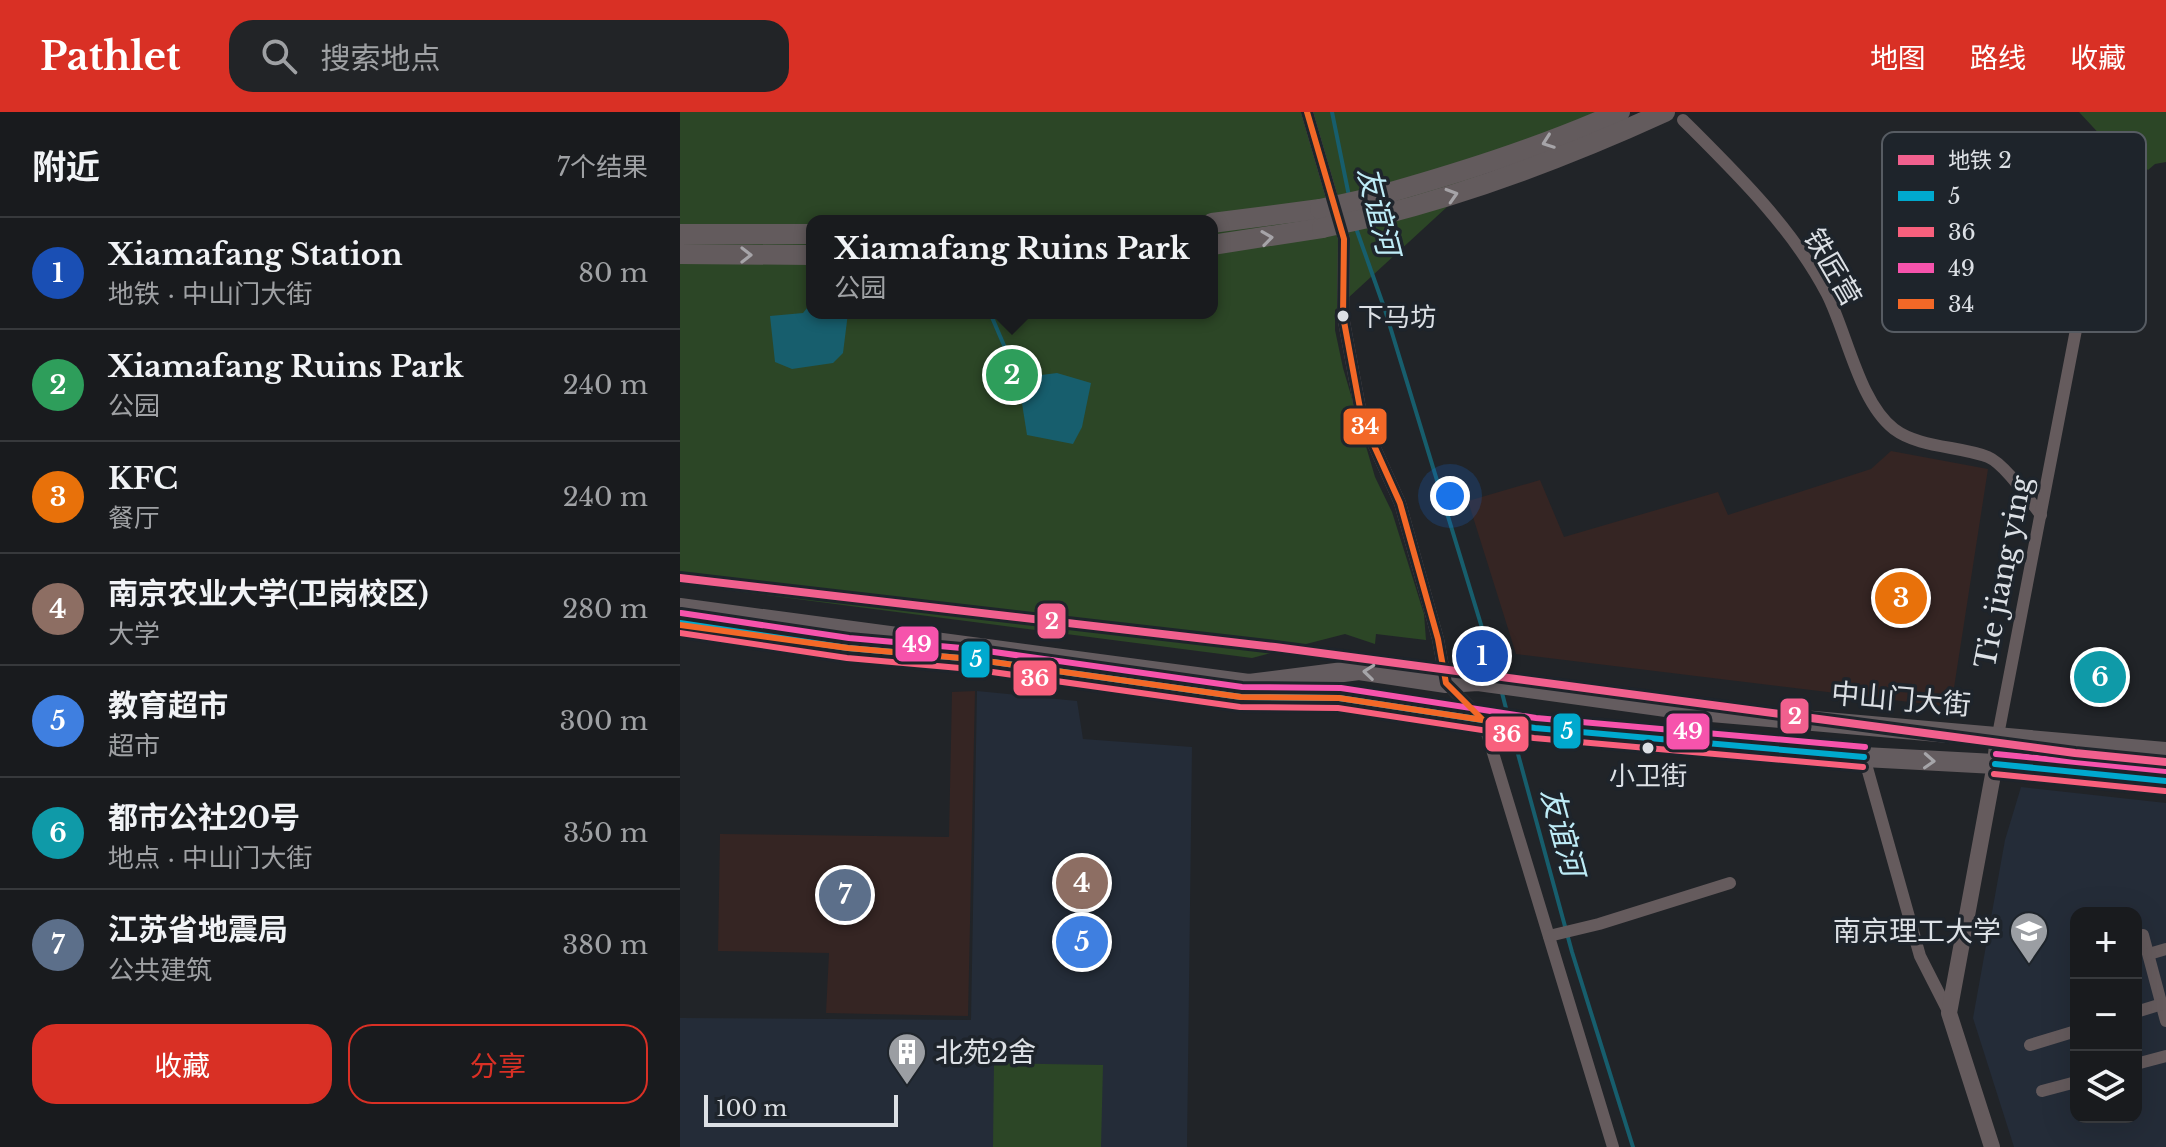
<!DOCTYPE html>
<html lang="zh">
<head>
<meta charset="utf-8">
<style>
	:root { --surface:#191b1e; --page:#222427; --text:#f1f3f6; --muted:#9fa1a4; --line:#37393c; --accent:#d93025 }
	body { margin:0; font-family:"Libre Baskerville","Noto Sans SC",serif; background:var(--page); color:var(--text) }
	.controls { position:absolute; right:24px; bottom:24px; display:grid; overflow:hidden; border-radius:16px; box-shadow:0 8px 32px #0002 }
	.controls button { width:72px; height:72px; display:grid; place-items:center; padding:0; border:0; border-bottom:2px solid var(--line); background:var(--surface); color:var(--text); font:40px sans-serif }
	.scale { position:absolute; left:24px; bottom:20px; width:194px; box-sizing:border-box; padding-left:8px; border:4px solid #dce0e5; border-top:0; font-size:22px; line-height:28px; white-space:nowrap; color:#dce0e5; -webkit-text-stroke:6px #1e242b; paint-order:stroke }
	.you { position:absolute; left:770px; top:384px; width:28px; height:28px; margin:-20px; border:6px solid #fff; border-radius:50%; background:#1a73e8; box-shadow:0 0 0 12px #1a73e833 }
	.badge { display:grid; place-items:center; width:52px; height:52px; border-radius:50%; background:var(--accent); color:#fff; font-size:26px; font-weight:700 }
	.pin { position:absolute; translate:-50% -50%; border:4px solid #fff; box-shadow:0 2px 8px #0006 }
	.popup { position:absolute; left:126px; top:103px; width:412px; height:104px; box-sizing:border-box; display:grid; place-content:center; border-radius:16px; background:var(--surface); filter:drop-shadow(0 2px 6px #0005); font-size:26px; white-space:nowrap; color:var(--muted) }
	.popup b { font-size:30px; color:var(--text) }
	.popup::after { content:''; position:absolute; left:50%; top:100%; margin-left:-16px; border:16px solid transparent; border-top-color:var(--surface) }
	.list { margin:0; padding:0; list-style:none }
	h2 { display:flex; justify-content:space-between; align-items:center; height:104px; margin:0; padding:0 32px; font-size:34px }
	h2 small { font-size:26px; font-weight:400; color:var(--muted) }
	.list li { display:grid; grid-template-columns:52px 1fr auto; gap:24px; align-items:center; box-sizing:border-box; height:112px; padding:0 32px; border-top:2px solid var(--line) }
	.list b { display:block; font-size:30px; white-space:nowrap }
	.list p { margin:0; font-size:26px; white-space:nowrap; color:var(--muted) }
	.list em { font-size:26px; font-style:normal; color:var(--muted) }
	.actions { display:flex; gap:16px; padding:24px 32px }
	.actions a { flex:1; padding:18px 0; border:2px solid var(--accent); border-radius:24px; text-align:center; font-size:28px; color:var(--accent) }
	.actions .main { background:var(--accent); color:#fff }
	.icon { flex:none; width:44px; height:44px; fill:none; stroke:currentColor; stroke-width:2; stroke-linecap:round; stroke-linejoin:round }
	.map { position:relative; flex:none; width:1486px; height:1035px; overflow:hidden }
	header { display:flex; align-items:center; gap:48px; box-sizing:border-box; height:112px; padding:0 40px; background:var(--accent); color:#fff }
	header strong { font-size:38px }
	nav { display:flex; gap:44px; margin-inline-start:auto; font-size:28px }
	.search { width:560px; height:72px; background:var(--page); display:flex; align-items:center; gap:20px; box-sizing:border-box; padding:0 28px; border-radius:24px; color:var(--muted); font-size:30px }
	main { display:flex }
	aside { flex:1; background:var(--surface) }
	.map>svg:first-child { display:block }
</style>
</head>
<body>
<header>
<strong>Pathlet</strong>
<div class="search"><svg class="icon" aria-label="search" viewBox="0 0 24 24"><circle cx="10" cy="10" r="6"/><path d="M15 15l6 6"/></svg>搜索地点</div>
<nav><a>地图</a><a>路线</a><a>收藏</a></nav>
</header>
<main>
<aside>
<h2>附近<small>7个结果</small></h2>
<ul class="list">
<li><span class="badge" style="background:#1a4fb4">1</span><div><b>Xiamafang Station</b><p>地铁 · 中山门大街</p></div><em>80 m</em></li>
<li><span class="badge" style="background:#2e9e5b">2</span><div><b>Xiamafang Ruins Park</b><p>公园</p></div><em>240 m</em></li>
<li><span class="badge" style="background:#e8710a">3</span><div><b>KFC</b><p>餐厅</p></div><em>240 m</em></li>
<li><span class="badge" style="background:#8d6e63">4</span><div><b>南京农业大学(卫岗校区)</b><p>大学</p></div><em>280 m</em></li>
<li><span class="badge" style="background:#3f7fe0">5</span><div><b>教育超市</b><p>超市</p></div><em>300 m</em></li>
<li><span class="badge" style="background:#0f9aa8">6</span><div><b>都市公社20号</b><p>地点 · 中山门大街</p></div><em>350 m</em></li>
<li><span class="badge" style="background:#5c6f8a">7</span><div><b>江苏省地震局</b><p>公共建筑</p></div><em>380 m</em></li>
</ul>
<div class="actions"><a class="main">收藏</a><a>分享</a></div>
</aside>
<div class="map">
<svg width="1486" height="1035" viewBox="0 0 1486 1035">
	<rect width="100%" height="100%" fill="#212428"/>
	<g fill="#352523">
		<polygon points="1211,339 1308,357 1271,595 836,542 788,389 860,368 884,425 1038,380 1048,403 1191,357"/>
		<polygon points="295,579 288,904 146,901 149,841 38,839 40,722 269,725 272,580"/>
	</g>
	<g fill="#242c38" fill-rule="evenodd">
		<polygon points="297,579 397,589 403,627 512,635 507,1035 0,1035 0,906 291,908"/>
		<path d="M1341,675L1486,691V1035H1334L1293,906L1325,728ZM1396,801H1456V1005H1396Z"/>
	</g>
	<g fill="#2c4626" fill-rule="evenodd">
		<path d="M0,0H920L817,49L655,198V218L663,256L695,365L712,400L744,502L746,528L696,522L695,532L665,522L572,546L0,472ZM132,109H532V201H132Z"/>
		<polygon points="1399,0 1486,0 1486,50 1475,52 1468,58 1464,54 1451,56"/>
		<polygon points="314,951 423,953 421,1035 313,1035"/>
	</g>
	<g fill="#175e6d">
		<polygon points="132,190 132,201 168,201 163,241 153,251 112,257 95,250 90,204 123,201"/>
		<polygon points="377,261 411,271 402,315 393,332 347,323 338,266"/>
	</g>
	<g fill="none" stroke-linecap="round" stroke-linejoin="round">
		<g stroke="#175e6d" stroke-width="4">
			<polyline points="652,0 669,84"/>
			<polyline points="676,116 705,198 817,565"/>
			<polyline points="299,201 311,203 338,266"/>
			<polyline points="821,577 828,604"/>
			<polyline points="832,620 892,840 953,1035"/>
		</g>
		<g stroke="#655b5d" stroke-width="12">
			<polyline points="627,0 664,127 663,204 682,307 720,391 758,527 766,571 803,608 933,1035"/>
			<path d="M1003,8C1056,61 1112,115 1147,182C1167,221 1179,290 1214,317C1239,336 1280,334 1308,345C1325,352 1349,388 1361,403"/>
			<polyline points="1318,623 1405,171"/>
			<polyline points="1184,645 1240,844 1269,901"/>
			<polyline points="1463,823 1486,909"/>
			<polyline points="869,824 919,812 1050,771"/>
			<polyline points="1469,842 1486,837"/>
			<polyline points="1456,900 1482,892"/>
			<polyline points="1350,933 1396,919"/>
			<polyline points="1456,952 1486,944"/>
			<polyline points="1362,979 1396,970"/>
		</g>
		<polyline stroke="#655b5d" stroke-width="16" points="1312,1035 1269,901 1315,652 1318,623"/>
		<g stroke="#645c5f" stroke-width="20">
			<polyline points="0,496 569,572 679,558 766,571 798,569 1008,598 1486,640"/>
			<polyline points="0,511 168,536 301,549"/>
			<polyline points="551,583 659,586 855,616 1184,645 1315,652 1486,669"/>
		</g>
		<g stroke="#635b5d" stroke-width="20">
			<path d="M690,86C776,62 859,36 940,0"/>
			<path d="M697,104C797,79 891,43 985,0"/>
			<polyline points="532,111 640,97"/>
			<polyline points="0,122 132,122"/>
			<polyline points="532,133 642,116"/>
			<polyline points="0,142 132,143"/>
		</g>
		<g stroke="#635b5d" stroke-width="20">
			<polyline points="640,97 690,86"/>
			<polyline points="642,116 697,104"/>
		</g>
		<g stroke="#1e242b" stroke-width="12">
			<g id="bus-1">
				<polyline points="0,511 168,536 292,547 561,585 659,586 855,616 1184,645"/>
				<polyline points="1315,652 1486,669"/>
			</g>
		</g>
		<g stroke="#1e242b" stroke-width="12">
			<g id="bus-2">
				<polyline points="0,521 167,546 291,557 560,595 658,596 854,626 1183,655"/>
				<polyline points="1314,662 1485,679"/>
			</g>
		</g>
		<g stroke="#1e242b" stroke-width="12">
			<g id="bus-3">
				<polyline points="1,501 169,526 293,537 562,575 661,576 856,606 1185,635"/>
				<polyline points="1316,642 1486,659"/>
			</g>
		</g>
		<g stroke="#1e242b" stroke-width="12">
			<g id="bus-4">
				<polyline points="627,0 664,127 663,204 682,307 720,391 758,527 766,571 803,608"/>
				<polyline points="0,513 168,536 292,547 561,585 659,586 803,608"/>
			</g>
		</g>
		<use href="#bus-1" stroke="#00a9ce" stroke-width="6"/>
		<use href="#bus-2" stroke="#f8607d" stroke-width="6"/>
		<use href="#bus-3" stroke="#f653ac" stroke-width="6"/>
		<use href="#bus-4" stroke="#f36827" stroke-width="6"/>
		<g stroke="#1e242b" stroke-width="14">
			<polyline id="metro-1" points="0,466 595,535 1395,641 1486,650"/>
		</g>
		<use href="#metro-1" stroke="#f1608e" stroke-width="8"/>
	</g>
	<defs><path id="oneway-chevron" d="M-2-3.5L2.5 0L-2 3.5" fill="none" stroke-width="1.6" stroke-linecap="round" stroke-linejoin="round" transform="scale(2)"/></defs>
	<g stroke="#a6a4a8">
		<use href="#oneway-chevron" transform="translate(868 30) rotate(160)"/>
		<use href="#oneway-chevron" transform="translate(772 83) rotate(-17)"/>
		<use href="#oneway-chevron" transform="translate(587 126) rotate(-8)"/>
		<use href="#oneway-chevron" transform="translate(66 143)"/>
	</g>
	<g stroke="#a6a5a9">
		<use href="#oneway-chevron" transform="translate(689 560) rotate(-174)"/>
		<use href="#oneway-chevron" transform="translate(1249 649) rotate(3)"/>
	</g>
	<defs>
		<g id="university-pin" transform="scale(2)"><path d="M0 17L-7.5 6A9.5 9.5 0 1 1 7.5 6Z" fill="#9b9ea3" stroke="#1e242b"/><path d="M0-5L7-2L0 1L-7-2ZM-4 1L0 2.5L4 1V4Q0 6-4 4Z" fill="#fff"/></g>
		<g id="building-pin" transform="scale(2)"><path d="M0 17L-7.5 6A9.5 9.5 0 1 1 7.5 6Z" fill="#9b9ea3" stroke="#1e242b"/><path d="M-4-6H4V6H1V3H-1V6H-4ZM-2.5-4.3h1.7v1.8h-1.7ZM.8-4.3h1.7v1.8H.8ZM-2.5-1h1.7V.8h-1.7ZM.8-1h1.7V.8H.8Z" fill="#fff"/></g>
	</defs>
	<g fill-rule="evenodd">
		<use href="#university-pin" x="1349" y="819"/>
		<use href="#building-pin" x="227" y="940"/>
	</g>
	<g fill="#dce0e5" stroke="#1e242b" stroke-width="3">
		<circle cx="663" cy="204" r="7"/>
		<circle cx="968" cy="636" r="7"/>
	</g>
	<g text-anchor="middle" stroke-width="7" stroke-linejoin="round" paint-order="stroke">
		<g font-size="26" fill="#dce0e5" stroke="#1e242b" text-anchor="start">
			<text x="678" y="214">下马坊</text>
			<text x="968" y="673" text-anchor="middle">小卫街</text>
		</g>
		<g font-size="28" fill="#dce0e5" stroke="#1e242b">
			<text transform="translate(1153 155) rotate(60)" y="10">铁匠营</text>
			<text transform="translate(1323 460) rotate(-79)" y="10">Tie jiang ying</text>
			<text transform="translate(1221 587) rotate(5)" y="10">中山门大街</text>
		</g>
		<g font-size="28" fill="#dce0e5" stroke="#1e242b" text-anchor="end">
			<text x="1321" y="829">南京理工大学</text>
			<text x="255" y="950" text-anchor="start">北苑2舍</text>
		</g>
		<g font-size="30" font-style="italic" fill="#beecf7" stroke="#1e242b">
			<text transform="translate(698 99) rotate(76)" y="10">友谊河</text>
			<text transform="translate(882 720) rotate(75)" y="10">友谊河</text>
		</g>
	</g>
	<rect x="1202" y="20" width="264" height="200" rx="12" fill="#1e242b" stroke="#575c63" stroke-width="2"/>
	<rect x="1218" y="43" width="36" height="10" fill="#f1608e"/>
	<rect x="1218" y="79" width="36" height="10" fill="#00a9ce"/>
	<rect x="1218" y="115" width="36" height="10" fill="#f8607d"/>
	<rect x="1218" y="151" width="36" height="10" fill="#f653ac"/>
	<rect x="1218" y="187" width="36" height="10" fill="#f36827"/>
	<g font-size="22" fill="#dce0e5">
		<text x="1268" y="56">地铁 2</text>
		<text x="1268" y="92">5</text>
		<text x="1268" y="128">36</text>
		<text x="1268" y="164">49</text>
		<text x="1268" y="200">34</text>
	</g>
	<g stroke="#1e242b" stroke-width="3">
		<rect x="662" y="295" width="46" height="39" rx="8" fill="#f36827"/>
		<rect x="356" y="490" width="31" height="38" rx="8" fill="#f1608e"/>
		<rect x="214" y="513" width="46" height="38" rx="8" fill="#f653ac"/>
		<rect x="280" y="528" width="31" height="39" rx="8" fill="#00a9ce"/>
		<rect x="332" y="547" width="46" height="38" rx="8" fill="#f8607d"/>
		<rect x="1099" y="585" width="31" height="38" rx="8" fill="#f1608e"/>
		<rect x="872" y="600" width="30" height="38" rx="8" fill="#00a9ce"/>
		<rect x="985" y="600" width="46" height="39" rx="8" fill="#f653ac"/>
		<rect x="804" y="603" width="46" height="38" rx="8" fill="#f8607d"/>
	</g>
	<g font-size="22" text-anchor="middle" font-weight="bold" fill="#fff">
		<text x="685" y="322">34</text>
		<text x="372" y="517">2</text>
		<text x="237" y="540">49</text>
		<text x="296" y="555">5</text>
		<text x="355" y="574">36</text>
		<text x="1115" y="612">2</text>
		<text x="887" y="627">5</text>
		<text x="1008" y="627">49</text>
		<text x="827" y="630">36</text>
	</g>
</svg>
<div class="controls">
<button>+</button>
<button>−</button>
<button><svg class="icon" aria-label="layers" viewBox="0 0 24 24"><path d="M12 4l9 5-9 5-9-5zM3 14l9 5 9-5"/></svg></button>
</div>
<div class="scale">100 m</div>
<div class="you"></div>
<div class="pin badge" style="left:802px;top:544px;background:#1a4fb4">1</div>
<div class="pin badge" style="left:332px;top:263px;background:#2e9e5b">2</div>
<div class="popup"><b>Xiamafang Ruins Park</b>公园</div>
<div class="pin badge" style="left:1221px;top:486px;background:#e8710a">3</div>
<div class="pin badge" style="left:402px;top:771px;background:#8d6e63">4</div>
<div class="pin badge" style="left:402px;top:830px;background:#3f7fe0">5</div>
<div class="pin badge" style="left:1420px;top:565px;background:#0f9aa8">6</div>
<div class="pin badge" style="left:165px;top:783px;background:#5c6f8a">7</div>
</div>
</main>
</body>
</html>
